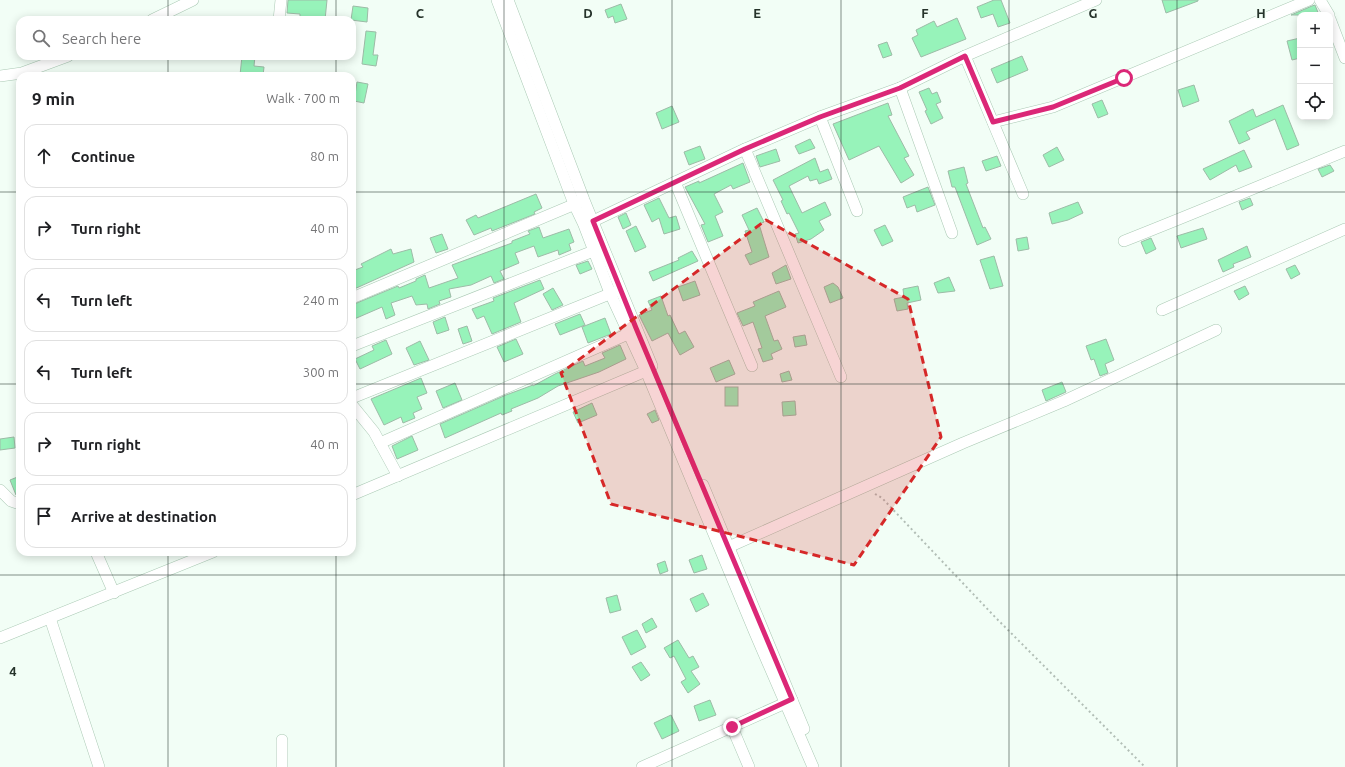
<!DOCTYPE html>
<html lang="en">
<head>
<meta charset="utf-8">
<style>
	:root { --surface:#fff; --page:#f2f2f2; --text:#202124; --muted:#757577; --line:#e0e0e0 }
	body { margin:0; font-family:Ubuntu,sans-serif; background:var(--page); color:var(--text) }
	.controls { position:absolute; right:12px; top:12px; display:grid; overflow:hidden; border-radius:8px; box-shadow:0 2px 10px #0003 }
	.controls button { width:36px; height:36px; display:grid; place-items:center; padding:0; border:0; border-bottom:1px solid var(--line); background:var(--surface); color:var(--text); font:20px sans-serif }
	.stop { position:absolute; width:12px; height:12px; margin:-9px; border:3px solid #db2777; border-radius:50%; background:#fff }
	.stop.end { background:#db2777; border-color:#fff; box-shadow:0 1px 4px #0008 }
	.list { margin:0; padding:0; list-style:none }
	h2 { display:flex; justify-content:space-between; align-items:center; height:52px; margin:0; padding:0 16px; font-size:17px }
	h2 small { font-size:13px; font-weight:400; color:var(--muted) }
	.list li { display:grid; grid-template-columns:26px 1fr auto; gap:12px; align-items:center; box-sizing:border-box; height:64px; margin:0 8px 8px; padding:0 8px; border:1px solid var(--line); border-radius:12px }
	.list b { display:block; font-size:15px; white-space:nowrap }
	.list em { font-size:13px; font-style:normal; color:var(--muted) }
	.icon { flex:none; width:22px; height:22px; fill:none; stroke:currentColor; stroke-width:2; stroke-linecap:round; stroke-linejoin:round }
	.map { position:relative; flex:none; width:1345px; height:767px; overflow:hidden }
	.search { position:absolute; background:var(--surface); box-shadow:0 2px 10px #0003; left:16px; top:16px; width:340px; height:44px; display:flex; align-items:center; gap:10px; box-sizing:border-box; padding:0 14px; border-radius:12px; color:var(--muted); font-size:15px }
	.panel { position:absolute; background:var(--surface); box-shadow:0 2px 10px #0003; left:16px; top:72px; width:340px; height:484px; border-radius:12px }
	.map>svg:first-child { display:block }
</style>
</head>
<body>
<div class="map">
<svg width="1345" height="767" viewBox="0 0 1345 767">
	<rect width="100%" height="100%" fill="#f2fef6"/>
	<g fill="#97f3ba" stroke="#9dbba7">
		<polygon points="288,0 327,0 325,20 309,17 309,20 300,20 300,14 287,13"/>
		<polygon points="994,0 1001,0 1010,23 998,27 993,14 981,18 977,7"/>
		<polygon points="1162,0 1198,0 1198,1 1166,13"/>
		<polygon points="621,4 627,19 615,23 613,16 608,18 605,10"/>
		<polygon points="1315,5 1319,15 1291,15 1312,6"/>
		<polygon points="353,6 368,8 367,22 351,20"/>
		<polygon points="957,18 966,39 921,57 912,38 918,35 916,30 934,21 937,27"/>
		<polygon points="366,31 376,32 373,55 378,55 376,66 362,64"/>
		<polygon points="1300,38 1300,58 1292,60 1287,41"/>
		<polygon points="887,42 892,55 883,58 878,45"/>
		<polygon points="242,56 255,56 254,66 264,67 263,76 240,75"/>
		<polygon points="1022,56 1028,70 997,83 991,69"/>
		<polygon points="357,82 368,84 364,103 354,101"/>
		<polygon points="1194,85 1199,101 1183,107 1178,90"/>
		<polygon points="929,88 932,94 937,92 941,102 936,104 943,118 931,124 925,111 927,110 919,92"/>
		<polygon points="1102,100 1108,114 1098,118 1092,104"/>
		<polygon points="888,103 892,115 888,116 909,156 904,158 914,175 901,183 879,146 849,160 833,124"/>
		<polygon points="1283,105 1299,145 1287,150 1275,119 1246,132 1250,139 1239,144 1229,121 1253,109 1256,117"/>
		<polygon points="672,106 679,122 662,129 656,113"/>
		<polygon points="810,139 815,148 799,154 795,146"/>
		<polygon points="700,146 705,159 689,165 684,152"/>
		<polygon points="1057,147 1064,160 1049,167 1043,155"/>
		<polygon points="776,149 780,161 760,167 756,156"/>
		<polygon points="1244,150 1252,167 1239,172 1236,165 1210,180 1203,169"/>
		<polygon points="997,156 1001,166 986,171 982,161"/>
		<polygon points="815,158 820,172 828,169 832,179 819,184 817,179 810,181 808,176 789,186 802,213 825,202 831,215 819,221 824,230 811,239 798,243 795,234 799,233 789,213 787,214 781,201 783,200 773,180"/>
		<polygon points="743,163 750,182 733,189 731,185 714,194 723,212 715,216 723,236 708,242 701,225 705,224 685,187 699,181 699,183"/>
		<polygon points="1330,165 1334,171 1322,177 1318,169"/>
		<polygon points="964,167 968,183 966,184 983,228 985,227 991,239 977,245 955,187 952,187 948,171"/>
		<polygon points="928,187 935,205 917,212 915,205 907,208 903,197"/>
		<polygon points="536,194 542,208 534,212 535,214 492,231 491,228 474,235 466,220 476,215 478,218"/>
		<polygon points="659,198 669,218 676,216 680,229 664,234 659,218 652,222 644,205"/>
		<polygon points="1250,198 1253,205 1242,210 1239,202"/>
		<polygon points="1078,202 1083,213 1068,220 1052,224 1049,213"/>
		<polygon points="757,208 764,222 759,224 769,257 750,265 745,255 752,252 745,231 749,230 742,215"/>
		<polygon points="626,213 631,225 623,229 618,217"/>
		<polygon points="885,225 893,241 882,246 874,230"/>
		<polygon points="636,226 646,247 635,252 626,231"/>
		<polygon points="539,227 543,238 569,229 574,242 569,244 571,250 559,255 558,250 538,257 534,246 515,253 519,263 500,271 504,279 494,283 491,276 471,285 449,289 451,297 439,301 440,304 428,309 427,304 416,305 412,296 391,303 395,315 386,319 382,307 352,320 352,305 398,286 399,288 416,281 416,279 425,275 429,288 458,278 452,265 512,243 512,241 530,234 528,231"/>
		<polygon points="1203,228 1207,239 1181,248 1177,236"/>
		<polygon points="442,234 448,249 436,253 430,238"/>
		<polygon points="1027,237 1029,249 1018,251 1016,239"/>
		<polygon points="1151,238 1156,249 1146,254 1141,242"/>
		<polygon points="1247,246 1251,257 1233,264 1234,267 1223,272 1218,260"/>
		<polygon points="391,249 393,254 411,249 414,262 352,290 352,271 363,267 361,264"/>
		<polygon points="692,251 698,261 653,281 649,272 679,260 678,258"/>
		<polygon points="994,256 1003,286 990,289 980,260"/>
		<polygon points="588,261 592,269 580,274 576,265"/>
		<polygon points="786,265 791,279 776,284 772,273"/>
		<polygon points="1295,265 1300,274 1291,279 1286,269"/>
		<polygon points="949,277 955,291 938,293 934,283"/>
		<polygon points="540,280 544,289 514,303 521,322 492,334 484,316 477,319 472,309 494,301 493,298"/>
		<polygon points="695,281 700,295 683,301 678,287"/>
		<polygon points="833,283 838,287 843,298 830,303 824,287"/>
		<polygon points="918,286 921,300 907,303 908,309 897,311 894,299 904,297 903,289"/>
		<polygon points="1245,286 1249,294 1239,300 1234,291"/>
		<polygon points="553,288 563,305 552,310 543,294"/>
		<polygon points="779,291 786,307 765,316 774,341 778,340 782,349 771,354 773,359 763,362 758,349 762,348 753,322 743,326 737,313 755,306 753,302"/>
		<polygon points="661,296 668,316 670,315 679,334 685,331 694,347 680,355 668,333 652,341 639,315 652,310 648,301"/>
		<polygon points="580,314 585,325 560,335 555,324"/>
		<polygon points="445,317 449,330 437,334 433,322"/>
		<polygon points="605,318 611,334 588,343 582,327"/>
		<polygon points="467,326 472,341 463,344 458,329"/>
		<polygon points="805,335 807,345 795,347 793,337"/>
		<polygon points="516,339 523,354 504,362 497,347"/>
		<polygon points="1106,339 1114,360 1105,364 1108,373 1100,376 1094,359 1091,360 1086,346"/>
		<polygon points="386,340 392,354 360,369 355,359 374,350 372,346"/>
		<polygon points="420,341 429,360 414,365 406,348"/>
		<polygon points="620,345 626,359 599,372 558,386 538,398 511,409 512,411 502,415 501,413 445,438 440,424 506,395 533,385 533,386 555,374 583,361 585,366 605,358 602,353"/>
		<polygon points="729,360 735,374 716,382 710,368"/>
		<polygon points="789,371 792,380 782,382 780,374"/>
		<polygon points="421,378 427,393 417,397 422,409 413,413 415,418 403,423 401,417 384,425 371,399"/>
		<polygon points="1062,382 1066,392 1046,401 1042,390"/>
		<polygon points="455,383 462,400 443,408 436,391"/>
		<rect x="725" y="387" width="13" height="19"/>
		<polygon points="795,401 796,415 783,416 782,402"/>
		<polygon points="592,403 597,415 578,423 573,412"/>
		<polygon points="655,410 659,420 652,423 647,414"/>
		<polygon points="412,436 418,450 397,459 392,446"/>
		<polygon points="14,437 15,448 0,450 0,439"/>
		<polygon points="20,476 20,497 16,495 10,480"/>
		<polygon points="702,555 707,569 694,573 689,560"/>
		<polygon points="665,561 668,571 660,574 657,564"/>
		<polygon points="703,593 709,605 696,612 690,599"/>
		<polygon points="617,595 621,610 610,613 606,598"/>
		<polygon points="652,618 657,627 646,633 642,624"/>
		<polygon points="637,630 646,647 631,655 622,637"/>
		<polygon points="678,640 689,658 693,656 699,667 691,671 700,684 688,693 681,682 686,679 674,656 670,658 664,648"/>
		<polygon points="641,662 650,675 641,681 632,667"/>
		<polygon points="710,700 716,715 699,721 694,706"/>
		<polygon points="671,715 679,731 662,739 654,723"/>
	</g>
	<g fill="none" stroke-linecap="round" stroke-linejoin="round">
		<g stroke="#aac9b4" stroke-width="12">
			<g id="street">
				<polyline points="497,0 574,204 584,225 610,293 646,371 755,633 813,767"/>
				<polyline points="508,0 584,200 652,366"/>
				<polyline points="1320,0 1329,15"/>
				<polyline points="1330,19 1345,58"/>
				<polyline points="152,20 193,0"/>
				<polyline points="279,20 281,0"/>
				<polyline points="965,56 1023,194"/>
				<polyline points="0,76 22,73 68,56"/>
				<polyline points="900,88 952,233"/>
				<polyline points="820,117 857,211"/>
				<polyline points="993,122 1053,107 1309,0"/>
				<polyline points="745,149 841,377"/>
				<polyline points="675,182 752,366"/>
				<polyline points="587,224 745,149 820,117 900,88 965,56 1096,0"/>
				<path d="M1124,241C1198,212 1271,181 1345,151"/>
				<polyline points="352,298 580,202"/>
				<polyline points="1162,310 1345,229"/>
				<polyline points="352,346 601,248"/>
				<polyline points="352,398 617,291"/>
				<polyline points="352,405 374,432 398,476"/>
				<polyline points="380,443 628,334"/>
				<polyline points="703,485 804,729"/>
				<polyline points="0,490 11,501 20,504"/>
				<polyline points="352,495 646,371"/>
				<polyline points="724,549 963,443 1064,401 1216,330"/>
				<polyline points="96,552 114,593"/>
				<polyline points="50,618 99,767"/>
				<polyline points="0,638 213,552"/>
				<polyline points="732,727 749,767"/>
				<polyline points="282,767 282,740"/>
				<polyline points="642,767 792,700"/>
			</g>
		</g>
		<polyline stroke="#b2beb6" stroke-width="2" stroke-dasharray="2 3" stroke-linecap="butt" points="875,494 882,498 995,617 1145,767"/>
		<use href="#street" stroke="#fff" stroke-width="11"/>
	</g>
	<g fill="none" stroke-linecap="round" stroke-linejoin="round">
		<polyline stroke="#db2777" stroke-width="5" points="732,727 792,699 636,328 593,221 745,149 820,117 900,88 965,56 993,122 1053,107 1124,78"/>
	</g>
	<path fill="#d62828" fill-opacity="0.2" stroke="#d62828" stroke-width="3" stroke-dasharray="8 5" stroke-linejoin="round" d="M766,220L908,299L941,437L854,565L611,504L561,373Z"/>
	<path fill="none" stroke="#26332b" stroke-width="1" stroke-opacity="0.55" d="M168,0V20M336,0V20M504,0V767M672,0V767M841,0V767M1009,0V767M1177,0V767M168,56V76M336,56V76M0,192H20M352,192H1345M0,384H20M352,384H1345M168,552V767M336,552V767M0,575H1345"/>
	<g font-size="13" text-anchor="middle" font-weight="bold" fill="#26332b" stroke="#f2fef6" stroke-width="3" stroke-linejoin="round" paint-order="stroke">
		<text x="420" y="18">C</text>
		<text x="588" y="18">D</text>
		<text x="757" y="18">E</text>
		<text x="925" y="18">F</text>
		<text x="1093" y="18">G</text>
		<text x="1261" y="18">H</text>
		<text x="13" y="676">4</text>
	</g>
</svg>
<div class="controls">
<button>+</button>
<button>−</button>
<button><svg class="icon" aria-label="locate" viewBox="0 0 24 24"><circle cx="12" cy="12" r="6"/><path d="M12 2v4M12 18v4M2 12h4M18 12h4"/></svg></button>
</div>
<div class="stop" style="left:1124px;top:78px"></div>
<div class="stop end" style="left:732px;top:727px"></div>
<div class="search"><svg class="icon" aria-label="search" viewBox="0 0 24 24"><circle cx="10" cy="10" r="6"/><path d="M15 15l6 6"/></svg>Search here</div>
<section class="panel">
<h2>9 min<small>Walk · 700 m</small></h2>
<ul class="list">
<li><svg class="icon" aria-label="ahead" viewBox="0 0 24 24"><path d="M12 20V5M6 11l6-6 6 6"/></svg><div><b>Continue</b></div><em>80 m</em></li>
<li><svg class="icon" aria-label="right" viewBox="0 0 24 24"><path d="M7 20v-9h11M14 6l5 5-5 5"/></svg><div><b>Turn right</b></div><em>40 m</em></li>
<li><svg class="icon" aria-label="left" viewBox="0 0 24 24"><path d="M17 20v-9H6M10 6l-5 5 5 5"/></svg><div><b>Turn left</b></div><em>240 m</em></li>
<li><svg class="icon" aria-label="left" viewBox="0 0 24 24"><path d="M17 20v-9H6M10 6l-5 5 5 5"/></svg><div><b>Turn left</b></div><em>300 m</em></li>
<li><svg class="icon" aria-label="right" viewBox="0 0 24 24"><path d="M7 20v-9h11M14 6l5 5-5 5"/></svg><div><b>Turn right</b></div><em>40 m</em></li>
<li><svg class="icon" aria-label="arrive" viewBox="0 0 24 24"><path d="M6 21V4h12l-3 4 3 4H6"/></svg><div><b>Arrive at destination</b></div></li>
</ul>
</section>
</div>
</body>
</html>
